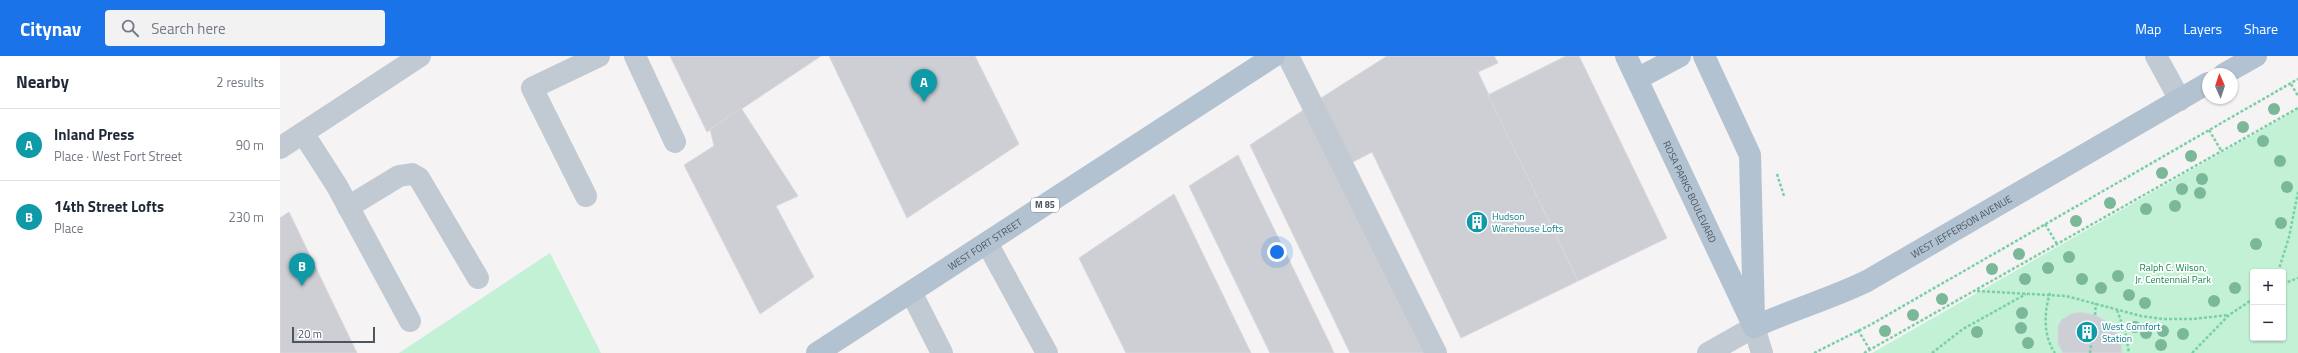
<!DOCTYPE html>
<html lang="en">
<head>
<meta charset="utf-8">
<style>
	:root { --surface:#fff; --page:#f2f2f3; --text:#1f2937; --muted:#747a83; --line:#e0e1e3; --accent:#1a73e8 }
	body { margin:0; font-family:"Titillium Web",sans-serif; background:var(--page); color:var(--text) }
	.controls { position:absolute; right:12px; bottom:12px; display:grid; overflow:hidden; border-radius:4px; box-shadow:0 1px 3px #0004 }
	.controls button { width:36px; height:36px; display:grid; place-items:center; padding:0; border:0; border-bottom:1px solid var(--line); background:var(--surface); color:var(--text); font:20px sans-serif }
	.compass { position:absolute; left:1922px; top:12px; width:36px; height:36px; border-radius:50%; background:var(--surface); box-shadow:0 1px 3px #0004; rotate:357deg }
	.scale { position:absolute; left:12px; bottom:10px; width:83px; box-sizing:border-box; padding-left:4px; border:2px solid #4a5661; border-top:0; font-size:11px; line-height:14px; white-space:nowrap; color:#4a5661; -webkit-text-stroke:3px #fff; paint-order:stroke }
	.you { position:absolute; left:997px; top:196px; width:14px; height:14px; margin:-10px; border:3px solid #fff; border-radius:50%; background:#1a73e8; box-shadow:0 0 0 6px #1a73e833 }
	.badge { display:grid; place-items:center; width:26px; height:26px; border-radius:50%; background:var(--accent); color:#fff; font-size:13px; font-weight:700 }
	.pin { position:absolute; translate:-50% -33px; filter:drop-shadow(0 1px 2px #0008) }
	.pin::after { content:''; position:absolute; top:21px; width:14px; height:12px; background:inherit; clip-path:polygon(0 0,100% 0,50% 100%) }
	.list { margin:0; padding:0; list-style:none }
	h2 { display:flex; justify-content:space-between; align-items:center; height:52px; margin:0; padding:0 16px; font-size:17px }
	h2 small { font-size:13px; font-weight:400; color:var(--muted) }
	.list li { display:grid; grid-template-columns:26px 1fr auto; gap:12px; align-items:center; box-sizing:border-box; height:72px; padding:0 16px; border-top:1px solid var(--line) }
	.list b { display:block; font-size:15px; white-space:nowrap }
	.list p { margin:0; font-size:13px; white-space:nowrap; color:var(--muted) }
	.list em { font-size:13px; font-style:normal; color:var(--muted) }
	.icon { flex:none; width:22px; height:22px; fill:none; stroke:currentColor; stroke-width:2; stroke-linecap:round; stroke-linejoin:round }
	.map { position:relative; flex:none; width:2018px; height:297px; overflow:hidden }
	header { display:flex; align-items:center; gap:24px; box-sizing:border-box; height:56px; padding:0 20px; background:var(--accent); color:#fff }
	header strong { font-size:19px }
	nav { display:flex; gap:22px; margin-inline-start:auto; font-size:14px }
	.search { width:280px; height:36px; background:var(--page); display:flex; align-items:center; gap:10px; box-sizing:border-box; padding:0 14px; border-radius:4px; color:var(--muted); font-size:15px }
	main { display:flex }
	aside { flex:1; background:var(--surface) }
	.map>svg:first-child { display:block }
</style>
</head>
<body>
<header>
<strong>Citynav</strong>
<div class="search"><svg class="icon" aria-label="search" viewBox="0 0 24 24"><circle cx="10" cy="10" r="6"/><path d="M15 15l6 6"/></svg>Search here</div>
<nav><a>Map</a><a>Layers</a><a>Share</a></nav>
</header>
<main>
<aside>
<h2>Nearby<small>2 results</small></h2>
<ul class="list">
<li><span class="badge" style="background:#0f9aa8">A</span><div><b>Inland Press</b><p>Place · West Fort Street</p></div><em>90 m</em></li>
<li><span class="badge" style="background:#0f9aa8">B</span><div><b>14th Street Lofts</b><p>Place</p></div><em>230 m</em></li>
</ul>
</aside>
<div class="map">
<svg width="2018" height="297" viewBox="0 0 2018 297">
	<rect width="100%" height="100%" fill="#f5f3f3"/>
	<g fill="#c3f1d5" fill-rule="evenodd">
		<path d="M2018,53V297H1592ZM1973,216H2003V282H1973Z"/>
		<polygon points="270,197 321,297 119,297"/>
	</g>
	<g fill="#cdcfd5" stroke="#d7d9de">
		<polygon points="390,0 541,0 427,76"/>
		<polygon points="549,0 695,0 739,88 627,162"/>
		<polygon points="1107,0 1214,0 1218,7 1198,16 1298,225 1181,282 1092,96 1071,107 1041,42"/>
		<polygon points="1286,0 1299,0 1387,182 1298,225 1208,39"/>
		<polygon points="461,52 518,140 496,150 534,221 480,258 404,109 434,90 430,73"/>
		<polygon points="1025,53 1144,297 1070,297 970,89"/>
		<polygon points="958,99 1050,288 1054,297 990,297 909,130"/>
		<polygon points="894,138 971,297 846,297 799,202"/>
		<polygon points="9,156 77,297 0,297 0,162"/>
		<polygon points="1801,256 1815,259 1829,267 1840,281 1842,297 1783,297 1778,288 1778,270 1782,263 1791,258"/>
	</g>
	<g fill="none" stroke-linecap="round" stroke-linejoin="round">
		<g stroke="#7ad0a6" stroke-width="2.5" stroke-dasharray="3 2" stroke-linecap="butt">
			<polyline points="2011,28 2018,40"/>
			<polyline points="1929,74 1942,96"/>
			<polyline points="1497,118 1504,140"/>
			<polyline points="1765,168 1777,188"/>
			<polyline points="1998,216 2009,181 2018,136"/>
			<polyline points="2003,228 2018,222"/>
			<polyline points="1697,235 1786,240 1861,260 1883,263 1913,263 1949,259"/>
			<path d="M1770,237C1764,256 1763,280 1775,297"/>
			<polyline points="1837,254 1846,279 1849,297"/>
			<polyline points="1815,259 1816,247"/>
			<polyline points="1578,274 1590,294"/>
			<polyline points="1534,297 1590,269 2018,23"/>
			<polyline points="1584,297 2018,52"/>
			<polyline points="1652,297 1683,273 1746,238"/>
			<polyline points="1810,297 1814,268"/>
			<polyline points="1912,297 1949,259 1973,243"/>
		</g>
		<g stroke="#c1cad2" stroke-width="22">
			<polyline points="355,0 395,86"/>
			<polyline points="1008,0 1156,297"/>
			<polyline points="1876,0 1900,44"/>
			<polyline points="23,77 57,130 130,265"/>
			<polyline points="0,92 140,0"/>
			<polyline points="306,140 252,32 319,0"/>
			<polyline points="68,151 119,120 132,118 139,122 198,222"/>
			<polyline points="707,187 767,297"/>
			<polyline points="631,236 662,297"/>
			<polyline points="1428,297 1474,271 1482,297"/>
		</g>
		<g stroke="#b3c2d1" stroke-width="22">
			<path id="s1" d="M1346,0L1474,271"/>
			<polyline points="1424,0 1470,99 1474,263"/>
			<polyline points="1944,18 1976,0"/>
			<polyline points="1357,23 1400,0"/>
			<path id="s2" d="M1474,271C1511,254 1550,243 1587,225L1928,27"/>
			<path id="s3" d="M537,297L994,0"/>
		</g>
	</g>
	<g fill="#7bb799">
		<circle cx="1994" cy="53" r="6"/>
		<circle cx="1963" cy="71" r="6"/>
		<circle cx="1983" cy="85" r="6"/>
		<circle cx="1911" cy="100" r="6"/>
		<circle cx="2000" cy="105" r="6"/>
		<circle cx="1882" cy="117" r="6"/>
		<circle cx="1922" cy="123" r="6"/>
		<circle cx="2007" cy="131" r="6"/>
		<circle cx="1902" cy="133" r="6"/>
		<circle cx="1920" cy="137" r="6"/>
		<circle cx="1830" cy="147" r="6"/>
		<circle cx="1895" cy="150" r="6"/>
		<circle cx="1866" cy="153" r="6"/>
		<circle cx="1796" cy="165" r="6"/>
		<circle cx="2001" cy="167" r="6"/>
		<circle cx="1976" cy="188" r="6"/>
		<circle cx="1739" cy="198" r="6"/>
		<circle cx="1789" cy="201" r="6"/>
		<circle cx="1768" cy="212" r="6"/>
		<circle cx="1712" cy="213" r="6"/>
		<circle cx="1838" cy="220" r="6"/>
		<circle cx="1745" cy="223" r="6"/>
		<circle cx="1802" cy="223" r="6"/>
		<circle cx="1821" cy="232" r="6"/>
		<circle cx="1955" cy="232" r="6"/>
		<circle cx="1849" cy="239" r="6"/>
		<circle cx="1662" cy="243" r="6"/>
		<circle cx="1934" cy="245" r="6"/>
		<circle cx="1865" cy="247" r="6"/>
		<circle cx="1742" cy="257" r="6"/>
		<circle cx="1633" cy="259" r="6"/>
		<circle cx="1855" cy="271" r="6"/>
		<circle cx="1741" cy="272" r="6"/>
		<circle cx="1605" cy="275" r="6"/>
		<circle cx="1883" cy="275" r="6"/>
		<circle cx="1697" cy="276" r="6"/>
		<circle cx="1866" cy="277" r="6"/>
		<circle cx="1903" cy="278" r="6"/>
		<circle cx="1748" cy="287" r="6"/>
		<circle cx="1881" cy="289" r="6"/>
	</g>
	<defs>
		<g id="building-disc" transform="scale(1.15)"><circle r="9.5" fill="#0f9aa8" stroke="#fff"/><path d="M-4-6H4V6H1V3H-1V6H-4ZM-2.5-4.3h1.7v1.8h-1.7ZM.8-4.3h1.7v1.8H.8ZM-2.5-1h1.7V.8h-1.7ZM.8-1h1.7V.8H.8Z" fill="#fff"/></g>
	</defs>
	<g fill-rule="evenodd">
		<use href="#building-disc" x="1197" y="166"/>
		<use href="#building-disc" x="1807" y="276"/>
	</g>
	<g text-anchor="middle" stroke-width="3.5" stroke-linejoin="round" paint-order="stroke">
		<rect fill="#fff" stroke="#808990" stroke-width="1" x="751" y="142" width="28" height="14" rx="3"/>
		<g font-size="9" font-weight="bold" fill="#4a5661">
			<text x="765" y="152">M 85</text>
		</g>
		<g font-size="10" fill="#4a5661" stroke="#fff">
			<text dy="4" stroke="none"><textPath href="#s1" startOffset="150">ROSA PARKS BOULEVARD</textPath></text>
			<text dy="4" stroke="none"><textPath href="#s2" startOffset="231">WEST JEFFERSON AVENUE</textPath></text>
			<text dy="4" stroke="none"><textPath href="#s3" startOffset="200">WEST FORT STREET</textPath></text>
		</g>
		<g font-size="10" fill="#0d838f" stroke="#fff" text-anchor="start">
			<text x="1212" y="164">Hudson<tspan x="1212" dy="12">Warehouse Lofts</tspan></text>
			<text x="1822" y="274">West Comfort<tspan x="1822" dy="12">Station</tspan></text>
		</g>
		<g font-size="10" fill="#17864f" stroke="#fff">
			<text x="1893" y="215">Ralph C. Wilson,<tspan x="1893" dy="12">Jr. Centennial Park</tspan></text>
		</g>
	</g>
</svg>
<div class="controls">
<button>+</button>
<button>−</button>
</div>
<svg class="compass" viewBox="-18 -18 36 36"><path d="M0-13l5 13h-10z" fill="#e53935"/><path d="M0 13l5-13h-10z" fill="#747a83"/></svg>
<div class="scale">20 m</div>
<div class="you"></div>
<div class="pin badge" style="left:644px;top:46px;background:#0f9aa8">A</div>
<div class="pin badge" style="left:22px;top:230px;background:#0f9aa8">B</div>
</div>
</main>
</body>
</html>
